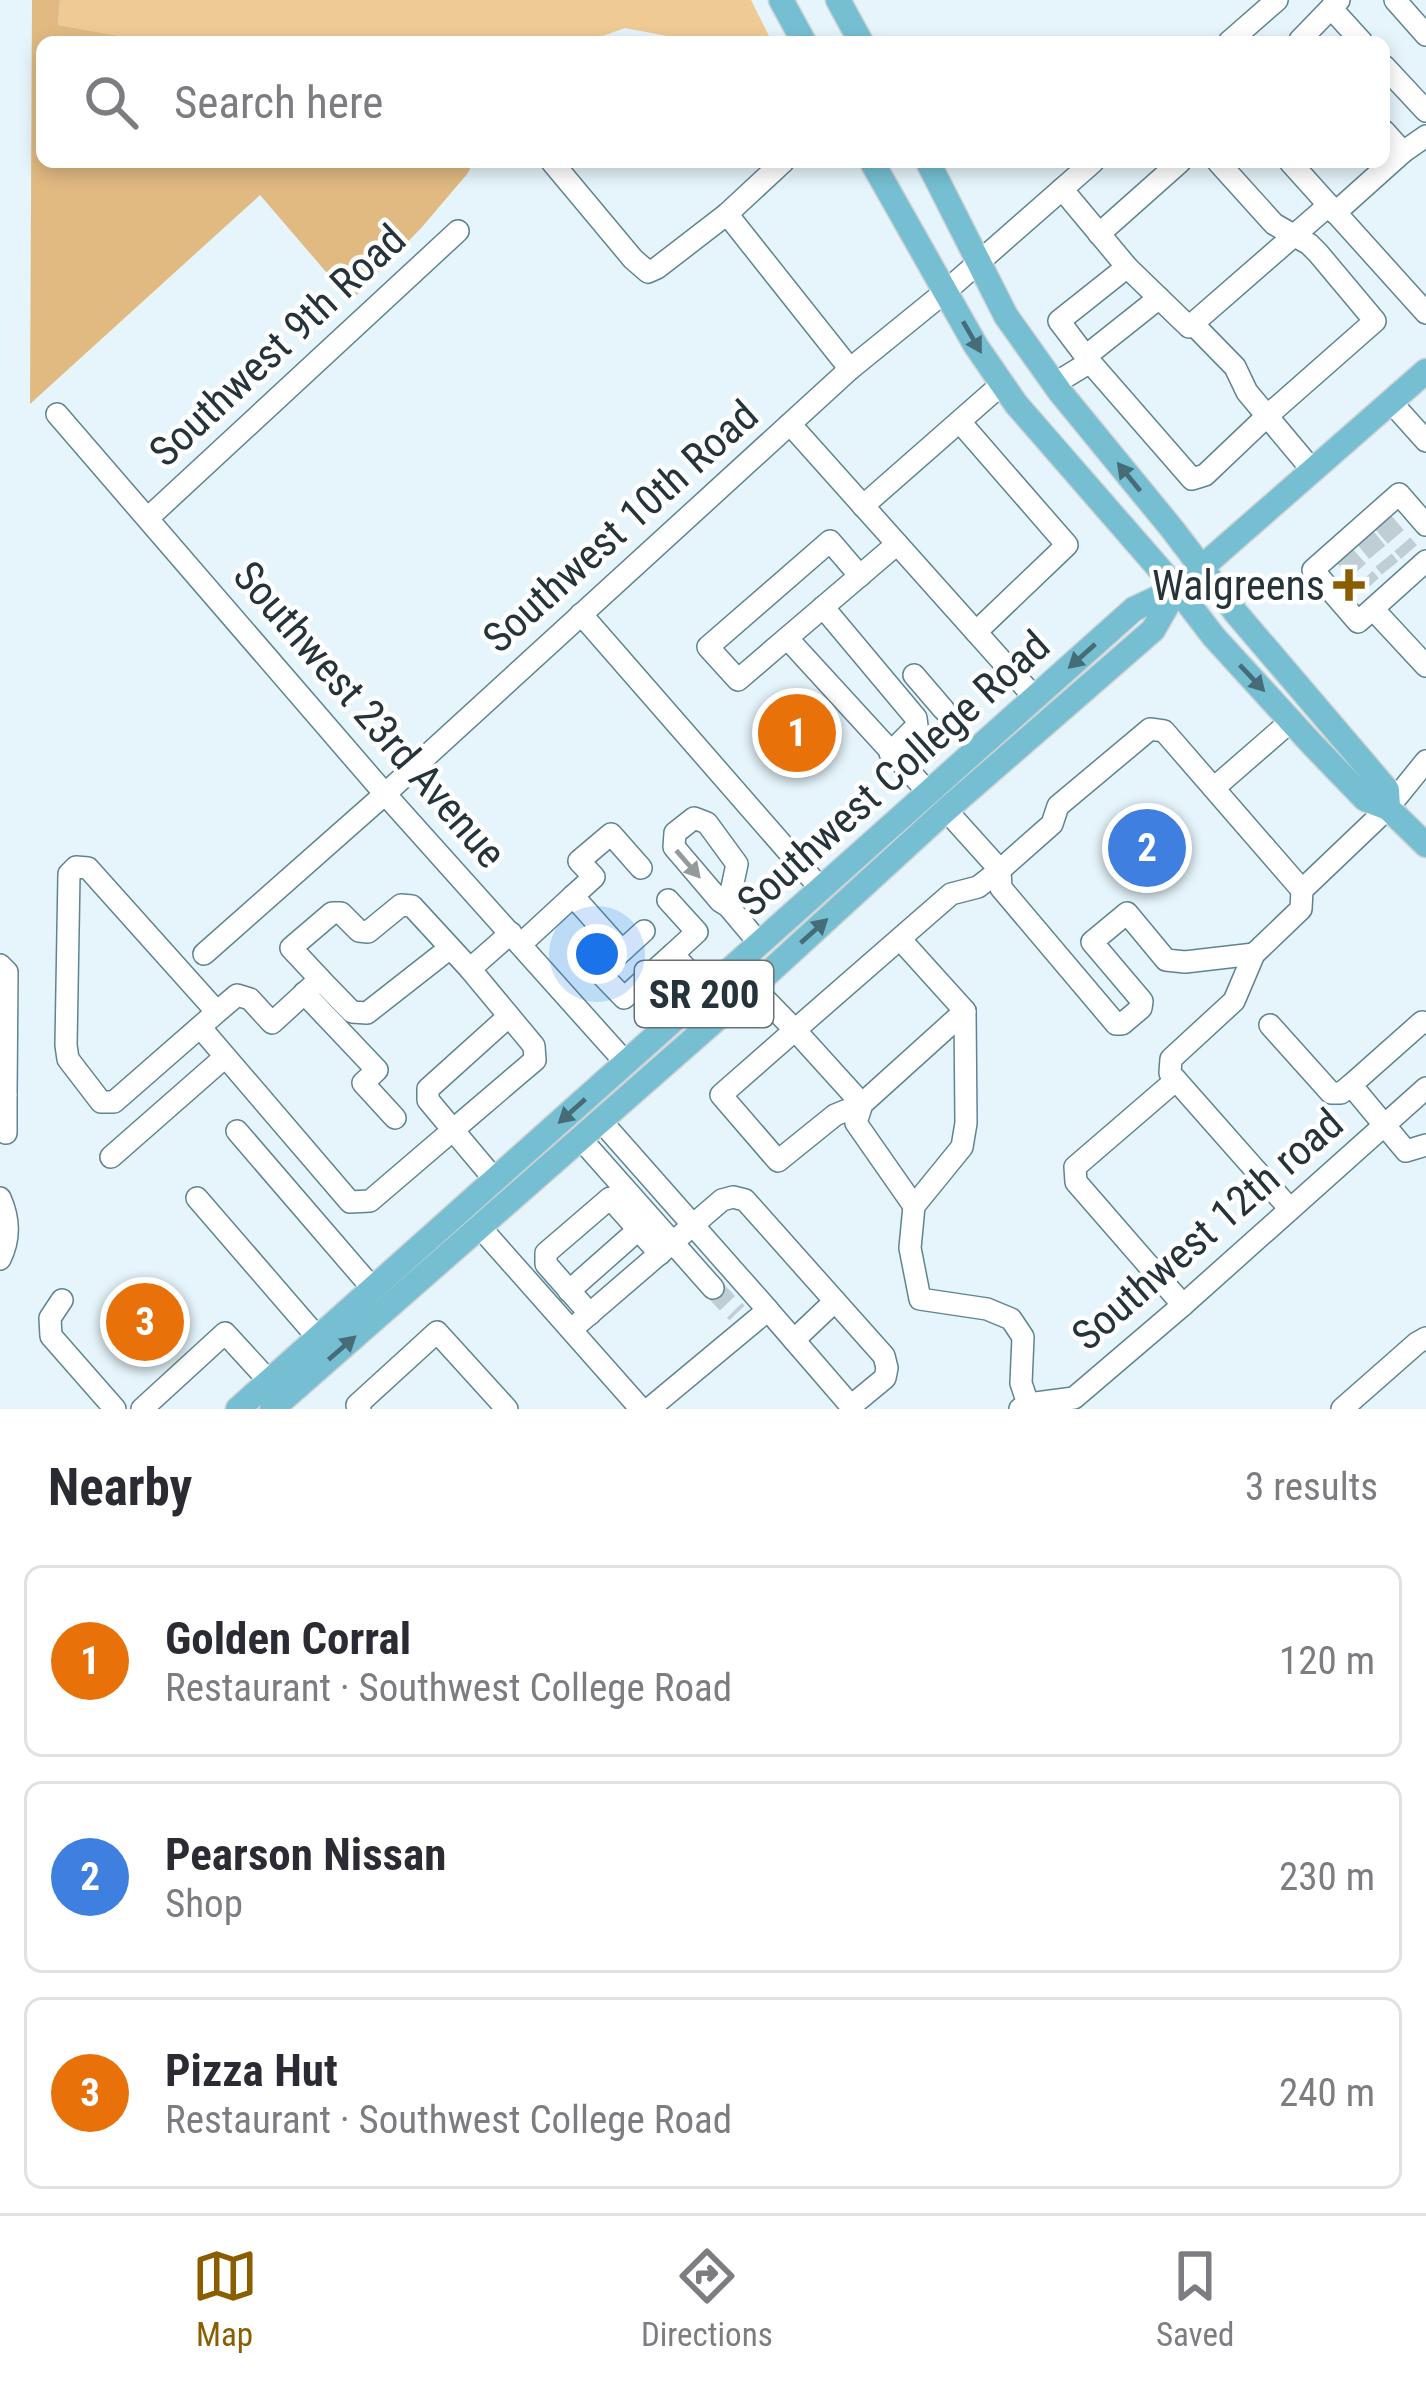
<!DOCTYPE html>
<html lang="en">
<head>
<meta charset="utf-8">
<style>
	:root { --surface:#fff; --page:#f7f7f7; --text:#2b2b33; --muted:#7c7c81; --line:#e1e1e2; --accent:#895d00 }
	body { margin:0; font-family:"Roboto Condensed",sans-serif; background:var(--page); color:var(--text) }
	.you { position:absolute; left:597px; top:954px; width:42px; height:42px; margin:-30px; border:9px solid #fff; border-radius:50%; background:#1a73e8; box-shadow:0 0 0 18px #1a73e833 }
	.badge { display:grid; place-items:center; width:78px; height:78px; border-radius:50%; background:var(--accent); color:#fff; font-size:39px; font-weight:700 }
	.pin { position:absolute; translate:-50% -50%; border:6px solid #fff; box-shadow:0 3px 12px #0006 }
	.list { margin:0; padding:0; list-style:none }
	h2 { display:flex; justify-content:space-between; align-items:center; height:156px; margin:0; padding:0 48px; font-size:51px }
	h2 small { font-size:39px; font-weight:400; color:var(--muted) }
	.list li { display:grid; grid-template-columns:78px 1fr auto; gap:36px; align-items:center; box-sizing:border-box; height:192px; margin:0 24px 24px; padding:0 24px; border:3px solid var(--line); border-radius:18px }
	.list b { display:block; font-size:45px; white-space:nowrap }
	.list p { margin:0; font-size:39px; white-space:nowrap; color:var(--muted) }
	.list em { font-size:39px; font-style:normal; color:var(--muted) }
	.icon { flex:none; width:66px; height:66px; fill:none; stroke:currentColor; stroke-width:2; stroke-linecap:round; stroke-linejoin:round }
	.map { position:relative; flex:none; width:1426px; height:1409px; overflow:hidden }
	.search { position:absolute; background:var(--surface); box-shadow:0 6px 18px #0003; left:36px; right:36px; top:36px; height:132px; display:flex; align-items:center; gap:30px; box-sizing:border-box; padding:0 42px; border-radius:18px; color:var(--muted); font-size:45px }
	.sheet { height:804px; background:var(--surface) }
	nav { display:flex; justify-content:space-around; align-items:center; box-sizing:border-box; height:168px; border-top:3px solid var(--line); background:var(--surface); font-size:33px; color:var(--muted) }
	nav a { display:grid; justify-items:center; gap:6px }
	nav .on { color:var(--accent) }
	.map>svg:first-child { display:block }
</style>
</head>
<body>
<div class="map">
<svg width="1426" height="1409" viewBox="0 0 1426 1409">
	<rect width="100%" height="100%" fill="#e5f5fb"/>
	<polygon fill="#efca94" points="60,0 751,0 772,42 698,42 625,28 586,42 132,38 58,25"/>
	<polygon fill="#e1ba82" points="32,0 60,0 58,25 132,38 373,42 42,42 42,162 473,162 468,173 422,227 351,301 260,195 30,404"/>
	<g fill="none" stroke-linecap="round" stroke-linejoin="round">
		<g stroke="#bfced4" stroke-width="21" stroke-dasharray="21 10" stroke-linecap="butt">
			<polyline points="1382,521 1409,552"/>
			<polyline points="1364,536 1390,568"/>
			<polyline points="1344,555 1371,585"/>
			<polyline points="713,1288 737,1313"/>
		</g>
		<g stroke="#5f8491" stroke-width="24">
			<g id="minor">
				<polyline points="1339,0 1331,8 1362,42"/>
				<polyline points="1395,0 1426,35"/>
				<polyline points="1229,42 1277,0"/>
				<polyline points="1303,42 1300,40 1331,8"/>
				<polyline points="1384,66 1426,111"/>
				<polyline points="1384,131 1403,152 1426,136"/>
				<polyline points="552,162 633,259 648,272 657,268 727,214 783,162"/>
				<polyline points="1290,162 1426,313"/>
				<polyline points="1335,213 1403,152"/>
				<polyline points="727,214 850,369"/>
				<polyline points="1099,234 1180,162"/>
				<polyline points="1127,267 1189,327 1329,205"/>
				<polyline points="1193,324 1235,367 1247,392 1313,471"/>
				<polyline points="1086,356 1159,298"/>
				<polyline points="1090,362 1192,479 1205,475 1267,416 1375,321 1318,253 1309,244 1274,224 1218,162"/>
				<polyline points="1054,384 1090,362 1059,321 1127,267 1062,189"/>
				<polyline points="1391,402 1426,441"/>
				<polyline points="57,414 385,794 626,1063"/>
				<polyline points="960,422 1067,545 976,632"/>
				<polyline points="790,424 1035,698"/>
				<polyline points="863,506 1002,384"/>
				<polyline points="148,518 458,231"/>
				<polyline points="1426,525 1399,494 1313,570 1358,622 1426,561"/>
				<polyline points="897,544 787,638 929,793"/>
				<polyline points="823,607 916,718 917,726 890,753"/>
				<polyline points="1373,609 1426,666"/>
				<polyline points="581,614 821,889"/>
				<polyline points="787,638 738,680 708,647 830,541 860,576"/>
				<polyline points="914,675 944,710"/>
				<polyline points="1214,788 1291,721"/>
				<polyline points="946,810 1000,870 1001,888 1116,1024 1122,1024 1141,1008 1142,1001 1092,942 1127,913 1166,960 1185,962 1254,954"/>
				<polyline points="668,900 697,932 673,954"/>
				<polyline points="728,906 720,901 674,847 675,833 694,818 707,823 737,864 728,906 760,944"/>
				<polyline points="644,931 599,972 624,998 673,954 707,991"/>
				<polyline points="900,939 965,1011 966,1123 962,1147 914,1206 910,1248 920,1299 987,1309 1011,1319 1023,1337 1021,1383 1028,1404"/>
				<polyline points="521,944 573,896"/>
				<polyline points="622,951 573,896 594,877 579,861 611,834 641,868"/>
				<polyline points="204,954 385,794 850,369 946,291 1093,162"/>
				<polyline points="0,965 7,972 6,1095 0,1095"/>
				<polyline points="320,979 352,1012 367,1013 450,948"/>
				<polyline points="753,987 795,1030 951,894 978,887 1000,870 1052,824 1058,806 1150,729 1164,731 1302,890"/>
				<polyline points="304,993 377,1070 363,1083 395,1118"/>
				<polyline points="217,1012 114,1102 101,1102 68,1059 66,1045 69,874 76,867 88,868 217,1012 237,995 250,999 272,1023 320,979 291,948 332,913 341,913 359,931 368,932 401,905 412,906 470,969"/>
				<polyline points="1426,1023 1422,1022 1351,1085 1406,1151 1426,1145"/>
				<polyline points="1270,1025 1331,1093 1341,1093 1351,1085"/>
				<polyline points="200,1027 350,1202 370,1201 453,1130 428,1100 428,1089 509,1016"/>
				<polyline points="1176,1080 1170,1073 1171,1059 1234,1001 1254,954 1301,909 1302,890 1388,808 1426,761"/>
				<polyline points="6,1095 6,1133"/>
				<polyline points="601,1121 768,1310 649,1409"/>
				<polyline points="237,1131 373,1289"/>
				<polyline points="580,1138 713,1288"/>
				<polyline points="111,1157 225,1057"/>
				<polyline points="495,1180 453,1130 535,1060 534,1046 470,969 511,933"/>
				<path d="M0,1198C9,1218 10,1239 0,1259"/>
				<polyline points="197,1198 318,1338"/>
				<polyline points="914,1206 856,1123 862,1104 795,1030 721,1095 778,1161 835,1115 862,1104 965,1011"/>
				<polyline points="479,1226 641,1409"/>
				<polyline points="569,1291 638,1230"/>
				<polyline points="62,1300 50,1318 51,1336 115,1409"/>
				<polyline points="1183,1305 1076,1182 1075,1167 1176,1080 1290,1209"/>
				<polyline points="590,1314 546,1264 546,1253 610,1198 660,1254"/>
				<polyline points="572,1329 722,1200 733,1197 745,1200 884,1356 887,1368 885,1378 851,1406 768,1310"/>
				<polyline points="794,1340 835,1301"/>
				<polyline points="142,1409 225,1333 269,1381"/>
				<polyline points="360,1409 357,1405 437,1332 507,1409"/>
				<polyline points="1020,1409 1028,1404 1074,1398 1183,1305 1426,1088"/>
				<polyline points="1342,1409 1417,1343 1426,1338"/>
			</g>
		</g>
		<g stroke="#cfd2d4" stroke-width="27">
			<g id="major">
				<polyline points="781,0 804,42"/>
				<polyline points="838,0 861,42"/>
				<polyline points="872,162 976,346 1016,404 1177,589 1214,637 1310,742 1365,799 1388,808 1426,845"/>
				<polyline points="928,162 1006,316 1060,392 1173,530 1236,613 1387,790 1388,808"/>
				<polyline points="238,1409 1134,609 1177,589 1426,371"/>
				<polyline points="272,1409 753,987 946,810 1153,630 1176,590"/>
			</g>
		</g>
		<use href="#minor" stroke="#fff" stroke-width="21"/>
		<use href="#major" stroke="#76bfd3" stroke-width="24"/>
	</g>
	<defs><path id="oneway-solid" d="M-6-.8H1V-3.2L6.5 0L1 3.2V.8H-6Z" transform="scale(3)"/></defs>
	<g fill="#456c77">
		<use href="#oneway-solid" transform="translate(972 337) rotate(60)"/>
		<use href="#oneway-solid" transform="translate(1129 477) rotate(-129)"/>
		<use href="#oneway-solid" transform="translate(1082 656) rotate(138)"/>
		<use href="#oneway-solid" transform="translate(1252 678) rotate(47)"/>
		<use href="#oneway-solid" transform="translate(814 931) rotate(-42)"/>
		<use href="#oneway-solid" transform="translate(572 1111) rotate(138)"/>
		<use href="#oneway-solid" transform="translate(342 1348) rotate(-41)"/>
	</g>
	<use fill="#929a9c" href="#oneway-solid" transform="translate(688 864) rotate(49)"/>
	<path fill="#895d00" stroke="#fff" stroke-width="4.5" d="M1343 567h12v12h12v12h-12v12h-12v-12h-12v-12h12z"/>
	<g text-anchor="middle" stroke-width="9" stroke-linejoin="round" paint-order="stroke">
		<rect fill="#fff" stroke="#667175" stroke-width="3" x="635" y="961" width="138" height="66" rx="9"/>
		<g font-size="39" font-weight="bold" fill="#25343a">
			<text x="704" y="1008">SR 200</text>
		</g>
		<g font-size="42" fill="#25343a" stroke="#fff">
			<text transform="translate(277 345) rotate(-43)" y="15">Southwest 9th Road</text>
			<text transform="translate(620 526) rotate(-42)" y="15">Southwest 10th Road</text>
			<text transform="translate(370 714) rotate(49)" y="15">Southwest 23rd Avenue</text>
			<text transform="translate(893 773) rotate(-42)" y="15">Southwest College Road</text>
			<text transform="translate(1207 1229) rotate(-41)" y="15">Southwest 12th road</text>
		</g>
		<g font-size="42" fill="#25343a" stroke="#fff" text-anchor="end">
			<text x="1325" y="600">Walgreens</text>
		</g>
	</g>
</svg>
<div class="you"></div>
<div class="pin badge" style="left:797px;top:733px;background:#e8710a">1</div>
<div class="pin badge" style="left:1147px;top:848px;background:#3f7fe0">2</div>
<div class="pin badge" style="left:145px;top:1322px;background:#e8710a">3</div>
<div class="search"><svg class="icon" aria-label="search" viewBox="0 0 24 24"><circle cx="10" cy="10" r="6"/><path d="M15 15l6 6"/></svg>Search here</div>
</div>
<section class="sheet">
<h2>Nearby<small>3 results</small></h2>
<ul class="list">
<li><span class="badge" style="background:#e8710a">1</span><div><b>Golden Corral</b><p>Restaurant · Southwest College Road</p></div><em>120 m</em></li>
<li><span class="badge" style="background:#3f7fe0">2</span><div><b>Pearson Nissan</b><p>Shop</p></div><em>230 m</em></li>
<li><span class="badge" style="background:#e8710a">3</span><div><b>Pizza Hut</b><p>Restaurant · Southwest College Road</p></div><em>240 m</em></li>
</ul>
</section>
<nav>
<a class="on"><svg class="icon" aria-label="map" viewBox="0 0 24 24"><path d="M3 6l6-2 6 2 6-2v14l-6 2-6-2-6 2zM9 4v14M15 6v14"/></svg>Map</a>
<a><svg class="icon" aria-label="directions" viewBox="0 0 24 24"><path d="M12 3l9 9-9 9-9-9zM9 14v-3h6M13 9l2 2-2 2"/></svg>Directions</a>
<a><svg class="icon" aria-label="saved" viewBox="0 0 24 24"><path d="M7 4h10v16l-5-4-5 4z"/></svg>Saved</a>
</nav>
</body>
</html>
